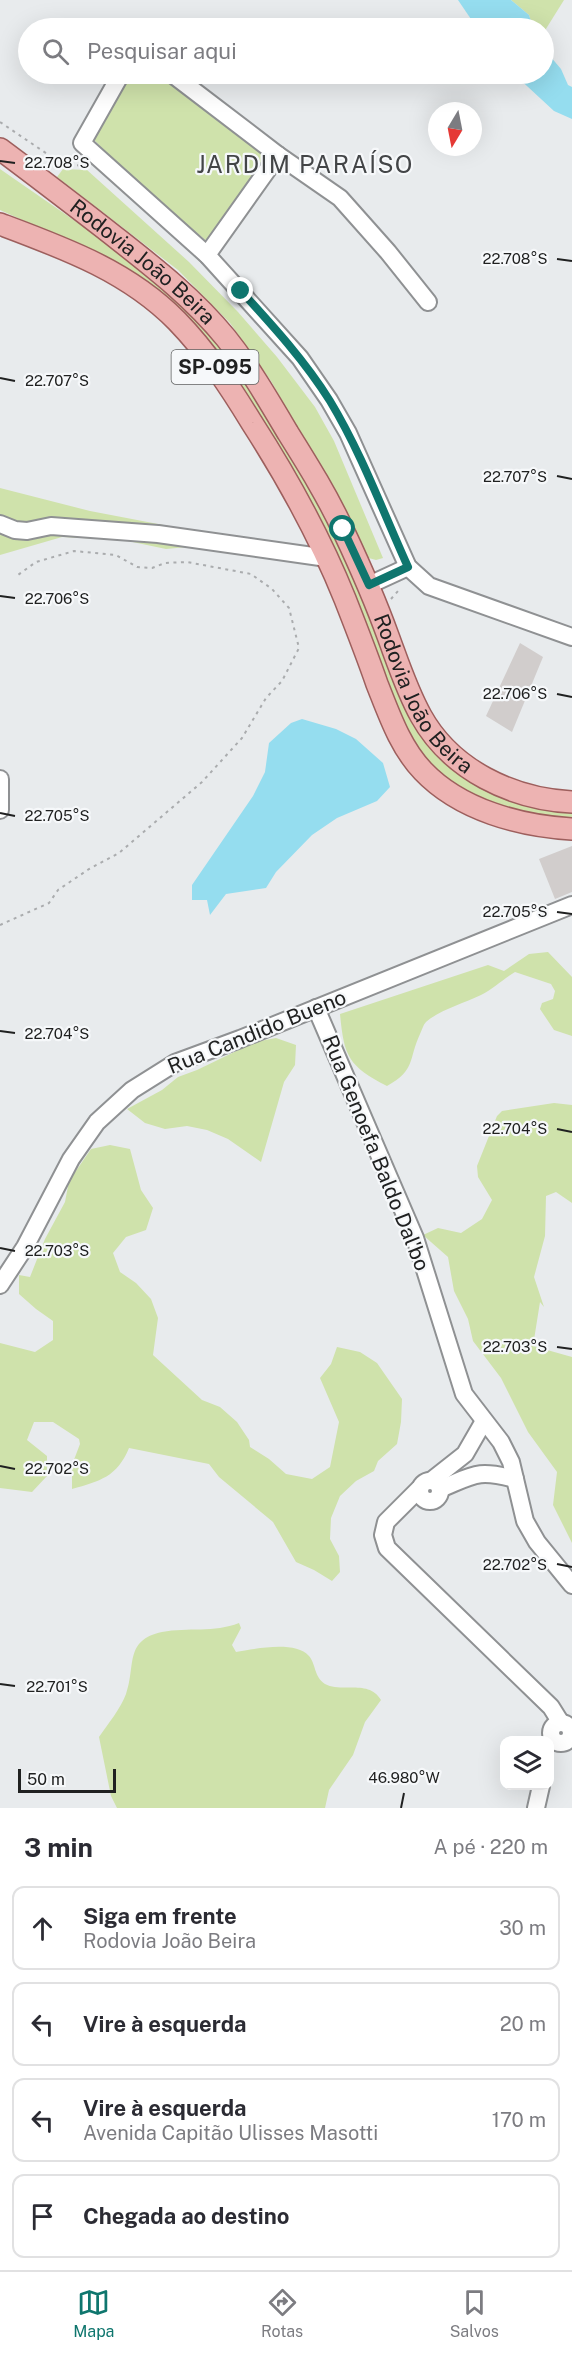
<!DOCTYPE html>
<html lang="pt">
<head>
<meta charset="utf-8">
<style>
	:root { --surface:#fff; --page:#f2f2f3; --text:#2b2b33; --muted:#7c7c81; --line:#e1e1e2; --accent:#0f766e }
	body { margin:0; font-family:"Public Sans",sans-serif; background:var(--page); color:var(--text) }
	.controls { position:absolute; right:18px; bottom:18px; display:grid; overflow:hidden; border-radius:12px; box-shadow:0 6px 24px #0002 }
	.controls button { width:54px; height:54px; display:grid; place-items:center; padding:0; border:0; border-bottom:2px solid var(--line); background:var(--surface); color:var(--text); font:30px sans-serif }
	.compass { position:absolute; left:428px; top:102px; width:54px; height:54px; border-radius:50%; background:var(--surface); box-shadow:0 6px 24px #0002; rotate:190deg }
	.scale { position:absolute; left:18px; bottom:15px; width:98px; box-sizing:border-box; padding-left:6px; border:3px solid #202121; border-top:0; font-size:16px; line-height:21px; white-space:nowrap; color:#202121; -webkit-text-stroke:4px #f6f8fa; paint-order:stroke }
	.stop { position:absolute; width:18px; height:18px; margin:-14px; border:4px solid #0f766e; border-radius:50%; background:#fff }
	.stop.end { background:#0f766e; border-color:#fff; box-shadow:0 2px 6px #0008 }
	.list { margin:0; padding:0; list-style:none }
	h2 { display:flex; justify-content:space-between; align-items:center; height:78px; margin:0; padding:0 24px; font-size:26px }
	h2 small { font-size:20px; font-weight:400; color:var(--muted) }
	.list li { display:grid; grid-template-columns:39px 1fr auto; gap:18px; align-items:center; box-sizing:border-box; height:84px; margin:0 12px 12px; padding:0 12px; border:2px solid var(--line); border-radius:12px }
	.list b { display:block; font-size:22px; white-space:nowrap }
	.list p { margin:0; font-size:20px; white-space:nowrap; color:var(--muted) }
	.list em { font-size:20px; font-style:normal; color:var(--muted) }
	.icon { flex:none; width:33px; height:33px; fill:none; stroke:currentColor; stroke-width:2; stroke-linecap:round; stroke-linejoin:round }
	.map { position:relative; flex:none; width:572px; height:1808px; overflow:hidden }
	.search { position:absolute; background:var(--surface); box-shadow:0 6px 24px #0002; left:18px; right:18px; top:18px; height:66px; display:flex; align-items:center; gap:15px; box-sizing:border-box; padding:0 21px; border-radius:33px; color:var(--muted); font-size:22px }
	.sheet { height:462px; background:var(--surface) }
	nav { display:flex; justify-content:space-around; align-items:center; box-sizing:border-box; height:84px; border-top:2px solid var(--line); background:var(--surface); font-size:16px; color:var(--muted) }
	nav a { display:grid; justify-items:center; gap:3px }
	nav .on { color:var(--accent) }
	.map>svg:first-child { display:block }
</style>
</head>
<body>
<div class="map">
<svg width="572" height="1808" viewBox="0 0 572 1808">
	<rect width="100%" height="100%" fill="#e8ebed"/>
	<g fill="#cfe2ab">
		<polygon points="511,0 564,0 544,32 544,28 533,28 529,15"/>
		<polygon points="127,74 159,74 271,158 208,242 154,198 94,140"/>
		<path d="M0,169L130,259L198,320L233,362L306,475L429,741L572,808V821C530,818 484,806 449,782C439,775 430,766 421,758L261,421L96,253L0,210Z"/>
		<polygon points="63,169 87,170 189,262 238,312 277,357 315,407 334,441 383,558 376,560 365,557 341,505 271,381 230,323 178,270 57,177"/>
		<polygon points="0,488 90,511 200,532 187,547 166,549 123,540 62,537 0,555"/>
		<path d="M548,952L572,977V1036L554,1030L540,1009L542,1003L553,999L555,991L551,984L515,972C503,979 493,989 481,995C463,1004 441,1009 426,1022C423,1025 422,1030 420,1034C408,1060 416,1070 387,1086C348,1066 344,1056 340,1014L488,965L504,971L529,954Z"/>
		<polygon points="276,1038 296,1045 295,1065 284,1082 261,1162 228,1139 207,1130 187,1126 165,1129 145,1123 127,1109 162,1090 178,1077 197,1070 255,1042"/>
		<polygon points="554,1103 572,1105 572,1203 556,1192 546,1196 545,1236 534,1277 544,1307 540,1302 533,1346 572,1357 572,1543 553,1505 557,1472 528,1432 501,1378 473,1341 468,1319 454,1291 448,1257 423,1235 438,1228 461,1233 482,1219 492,1200 478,1177 477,1166 497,1116 502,1111"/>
		<path d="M110,1145L130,1149L141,1190L153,1208L146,1230L126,1237L113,1253L120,1272L136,1283L151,1299L158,1318L153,1355L202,1400L220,1407L237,1422L249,1440L250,1447L269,1459L286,1474L312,1479L330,1467L339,1422L320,1378L331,1364L337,1347L360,1352L377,1363L402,1399L401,1422L397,1444L378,1461L374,1471L356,1481L340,1496L331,1518L330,1539L339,1556L340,1572L332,1581L314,1570L296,1562L273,1522L219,1477L209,1464L129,1448C117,1477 100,1481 72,1489V1465L80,1444L79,1439L53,1422H34L27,1440L47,1456V1476L32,1492L0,1488V1343L35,1352L53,1340V1321L36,1309L19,1294V1275L30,1277L45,1239L65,1202L69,1181L91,1149Z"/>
		<path d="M239,1623L241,1628L232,1645L236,1652C254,1649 295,1640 309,1656C316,1664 314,1677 325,1684C342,1693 369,1679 381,1700L365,1722L353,1755L329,1790L325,1808H117L111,1796L99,1737C108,1724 121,1708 126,1694C136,1666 124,1640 162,1632C188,1627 214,1633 239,1623Z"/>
	</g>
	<g fill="#95ddef">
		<polygon points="458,0 511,0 529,15 533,28 477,28"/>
		<polygon points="544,49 561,69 568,85 572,87 572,119 554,111 514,74 544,74"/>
		<polygon points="302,719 336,729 356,739 383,763 390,787 377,801 337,818 312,835 276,872 266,888 226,894 210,915 207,900 192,900 192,885 253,796 265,772 269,743 291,723"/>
	</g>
	<g fill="#d1cdcc">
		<polygon points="520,643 543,657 512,732 486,716"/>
		<polygon points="572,846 572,892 555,899 539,859"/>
	</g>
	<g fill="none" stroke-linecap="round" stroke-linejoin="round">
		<g stroke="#8f9193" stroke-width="20">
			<g id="minor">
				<polyline points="121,74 82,143 207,255 300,358 329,400 348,433 408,567 429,586 572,637"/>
				<polyline points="172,74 278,155 340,198 388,252 428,302"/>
				<polyline points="207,255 278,155"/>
				<polyline points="0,524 15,530 27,531 51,526 158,534 327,558"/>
				<polyline points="369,585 408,567"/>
				<polyline points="0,779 0,810"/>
				<polyline points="316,1008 415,1238 464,1394 501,1442 511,1462 525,1521 537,1542 572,1585"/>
				<polyline points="0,1285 25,1247 71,1159 97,1122 132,1090 175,1063 240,1039 572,905"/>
				<polyline points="432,1480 465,1454 484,1421"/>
				<circle cx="430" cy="1491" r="10"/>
				<polyline points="419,1489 386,1522 383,1535 387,1548 551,1707 561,1723"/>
				<path d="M440,1489C474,1475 477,1469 515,1479"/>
				<circle cx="561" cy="1733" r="10"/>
				<polyline points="536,1808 541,1786"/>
			</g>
		</g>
		<g stroke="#9d5f5d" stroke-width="24">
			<g id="major">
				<path id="s1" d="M0,149C35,175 70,202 105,229C148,263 191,295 226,338C250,368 269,401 288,433C308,465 328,497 344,532C360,566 375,600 388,636C398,663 407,691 421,716C451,770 512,799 572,802"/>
				<path d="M0,224C64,248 128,271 177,321C207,352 230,387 252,423C288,479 320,537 345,599C356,627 367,655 377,684C389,714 400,747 423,771C460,810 520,826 572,829"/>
			</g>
		</g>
		<g stroke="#aaacae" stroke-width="2" stroke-dasharray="3 4.5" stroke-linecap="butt">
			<polyline points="0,122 62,164 86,166"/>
			<polyline points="391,599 398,591 398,587"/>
			<polyline points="0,925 49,903 58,890 89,869 119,853 202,782 242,738 266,698 282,681 299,648 289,608 272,589 251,574 187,562 165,563 152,568 137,567 116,555 74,551 36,562 18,575"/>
		</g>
		<use href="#minor" stroke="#fff" stroke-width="16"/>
		<use href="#major" stroke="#edb3b2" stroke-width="21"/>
	</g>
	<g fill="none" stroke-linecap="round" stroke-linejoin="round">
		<path stroke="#0f766e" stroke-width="8" d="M241,291C273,326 305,361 330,401C362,454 383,512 408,567L369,585L343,529"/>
	</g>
	<path fill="none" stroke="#202121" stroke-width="2" d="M0,161L15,163M557,259L572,261M0,378L15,381M557,476L572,479M0,596L15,598M557,694L572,697M0,813L15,816M557,912L572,914M0,1031L15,1033M557,1129L572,1132M0,1248L15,1251M557,1347L572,1349M0,1466L15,1469M557,1564L572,1567M0,1684L15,1686M401,1808L404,1793"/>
	<g text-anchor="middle" stroke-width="4.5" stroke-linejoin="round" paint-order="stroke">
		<rect fill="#f6f8fa" stroke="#606262" stroke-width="1.5" x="171.5" y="350" width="87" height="34" rx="4.5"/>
		<g font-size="20" font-weight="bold" fill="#202121">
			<text x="215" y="374">SP-095</text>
		</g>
		<g font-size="21" fill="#202121" stroke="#f6f8fa">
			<text dy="7" stroke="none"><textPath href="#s1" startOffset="182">Rodovia João Beira</textPath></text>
			<text dy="7" stroke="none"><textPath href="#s1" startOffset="704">Rodovia João Beira</textPath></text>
			<text transform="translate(257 1032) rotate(-22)" y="7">Rua Candido Bueno</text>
			<text transform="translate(376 1153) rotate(68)" y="7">Rua Genoefa Baldo Dal'bo</text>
		</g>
		<g font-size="24" letter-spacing="1.5" fill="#434547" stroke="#f6f8fa">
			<text x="305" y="173">JARDIM PARAÍSO</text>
		</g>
	</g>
	<g font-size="15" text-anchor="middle" fill="#202121" stroke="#f6f8fa" stroke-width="4.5" stroke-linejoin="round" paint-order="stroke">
		<text x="57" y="168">22.708°S</text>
		<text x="515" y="264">22.708°S</text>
		<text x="57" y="386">22.707°S</text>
		<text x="515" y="482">22.707°S</text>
		<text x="57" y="604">22.706°S</text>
		<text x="515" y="699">22.706°S</text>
		<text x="57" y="821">22.705°S</text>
		<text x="515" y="917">22.705°S</text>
		<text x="57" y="1039">22.704°S</text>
		<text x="515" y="1134">22.704°S</text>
		<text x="57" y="1256">22.703°S</text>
		<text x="515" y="1352">22.703°S</text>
		<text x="57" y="1474">22.702°S</text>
		<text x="515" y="1570">22.702°S</text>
		<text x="57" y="1692">22.701°S</text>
		<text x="404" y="1783">46.980°W</text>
	</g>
</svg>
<div class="controls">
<button><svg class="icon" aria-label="layers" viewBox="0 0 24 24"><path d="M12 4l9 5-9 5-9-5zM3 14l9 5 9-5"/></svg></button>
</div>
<svg class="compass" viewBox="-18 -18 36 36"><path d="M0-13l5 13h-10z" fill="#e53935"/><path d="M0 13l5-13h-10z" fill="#7c7c81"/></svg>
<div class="scale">50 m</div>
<div class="stop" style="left:343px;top:529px"></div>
<div class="stop end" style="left:241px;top:291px"></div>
<div class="search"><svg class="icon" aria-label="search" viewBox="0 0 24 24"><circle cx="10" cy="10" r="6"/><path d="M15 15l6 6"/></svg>Pesquisar aqui</div>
</div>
<section class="sheet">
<h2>3 min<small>A pé · 220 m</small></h2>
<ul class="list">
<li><svg class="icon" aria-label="ahead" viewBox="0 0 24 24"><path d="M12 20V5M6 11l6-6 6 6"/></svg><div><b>Siga em frente</b><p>Rodovia João Beira</p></div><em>30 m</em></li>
<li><svg class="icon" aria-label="left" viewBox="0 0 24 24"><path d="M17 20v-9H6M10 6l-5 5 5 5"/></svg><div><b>Vire à esquerda</b></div><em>20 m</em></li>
<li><svg class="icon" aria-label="left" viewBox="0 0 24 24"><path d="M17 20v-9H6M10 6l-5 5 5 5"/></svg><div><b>Vire à esquerda</b><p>Avenida Capitão Ulisses Masotti</p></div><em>170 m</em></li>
<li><svg class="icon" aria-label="arrive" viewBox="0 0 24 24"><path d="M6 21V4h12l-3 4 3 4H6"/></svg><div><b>Chegada ao destino</b></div></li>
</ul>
</section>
<nav>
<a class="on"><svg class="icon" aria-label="map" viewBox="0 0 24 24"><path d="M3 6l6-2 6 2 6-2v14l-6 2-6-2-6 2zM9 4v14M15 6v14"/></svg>Mapa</a>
<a><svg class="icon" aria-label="directions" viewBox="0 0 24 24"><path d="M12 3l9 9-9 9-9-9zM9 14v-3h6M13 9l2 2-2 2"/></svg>Rotas</a>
<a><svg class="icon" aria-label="saved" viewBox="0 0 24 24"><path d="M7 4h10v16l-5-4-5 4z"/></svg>Salvos</a>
</nav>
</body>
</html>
